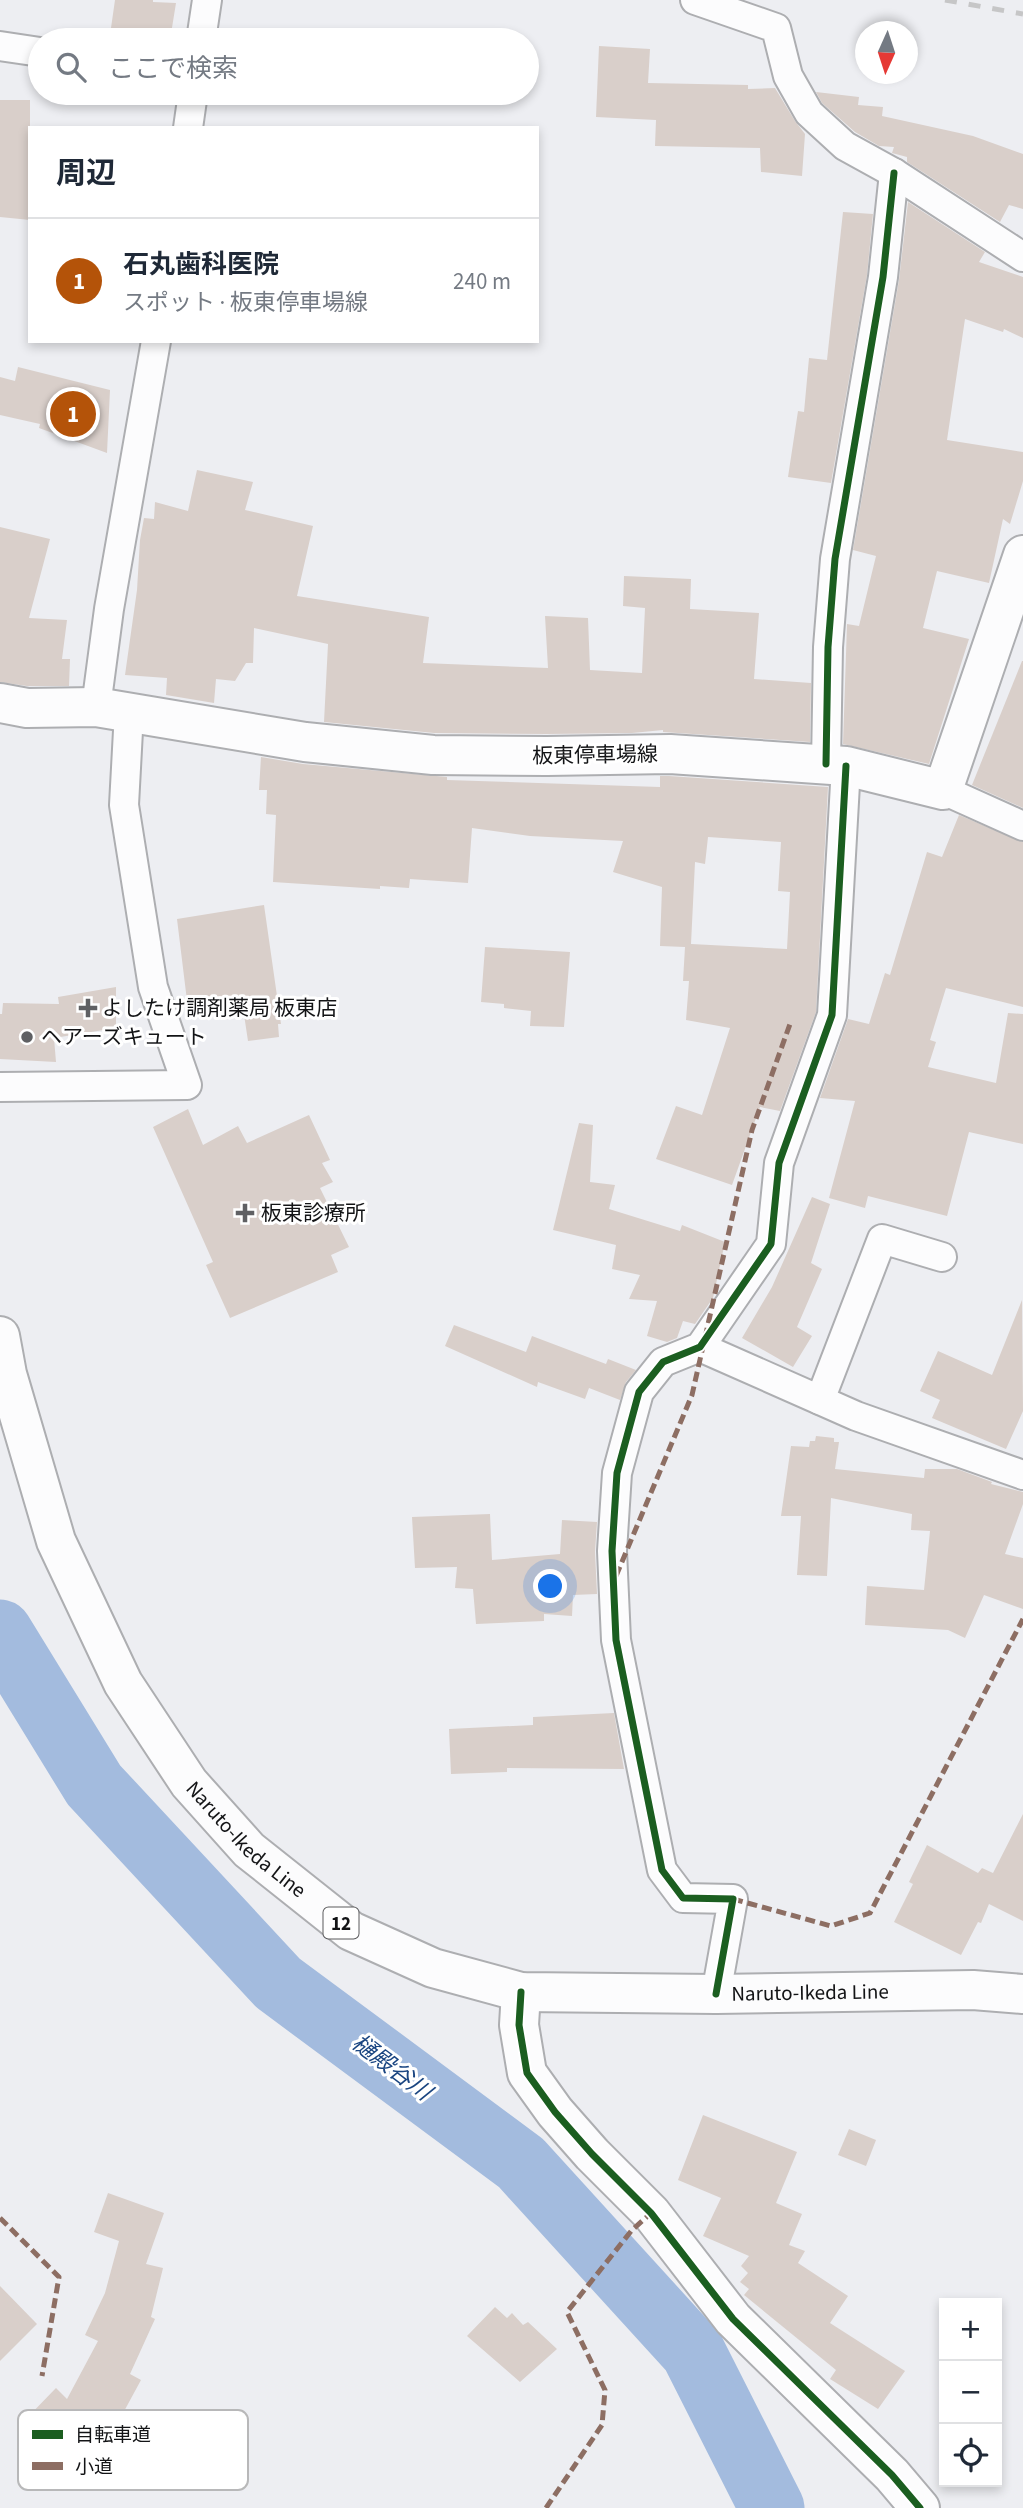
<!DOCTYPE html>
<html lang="ja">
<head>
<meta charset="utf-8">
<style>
	:root { --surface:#fff; --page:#f2f2f3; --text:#1f2937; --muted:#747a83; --line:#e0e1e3; --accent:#b45309 }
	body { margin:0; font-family:"Source Sans 3","Noto Sans JP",sans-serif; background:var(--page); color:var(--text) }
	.controls { position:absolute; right:21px; bottom:21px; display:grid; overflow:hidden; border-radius:0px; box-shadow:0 4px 10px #0003 }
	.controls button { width:63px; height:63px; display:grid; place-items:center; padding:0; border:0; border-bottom:2px solid var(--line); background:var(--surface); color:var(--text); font:35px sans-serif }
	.compass { position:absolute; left:855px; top:21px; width:63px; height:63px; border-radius:50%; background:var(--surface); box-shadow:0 4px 10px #0003; rotate:183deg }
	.you { position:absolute; left:551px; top:1587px; width:24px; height:24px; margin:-18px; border:5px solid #fff; border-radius:50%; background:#1a73e8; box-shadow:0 0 0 10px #1a73e833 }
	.badge { display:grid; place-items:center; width:46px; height:46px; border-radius:50%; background:var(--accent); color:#fff; font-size:23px; font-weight:700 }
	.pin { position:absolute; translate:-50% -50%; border:4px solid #fff; box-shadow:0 2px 7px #0006 }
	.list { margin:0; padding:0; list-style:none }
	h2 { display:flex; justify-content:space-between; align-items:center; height:91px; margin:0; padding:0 28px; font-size:30px }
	h2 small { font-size:23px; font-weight:400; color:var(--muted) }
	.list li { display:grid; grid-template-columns:46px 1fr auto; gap:21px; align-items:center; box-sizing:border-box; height:126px; padding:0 28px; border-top:2px solid var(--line) }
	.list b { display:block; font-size:26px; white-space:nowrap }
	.list p { margin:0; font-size:23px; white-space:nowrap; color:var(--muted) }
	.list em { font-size:23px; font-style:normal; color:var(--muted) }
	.icon { flex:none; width:38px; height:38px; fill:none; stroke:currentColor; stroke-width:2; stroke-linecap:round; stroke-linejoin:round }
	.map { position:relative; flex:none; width:1023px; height:2508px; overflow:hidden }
	.search { position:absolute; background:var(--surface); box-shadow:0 4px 10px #0003; left:28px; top:28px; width:511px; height:77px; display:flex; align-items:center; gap:18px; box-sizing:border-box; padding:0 24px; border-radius:38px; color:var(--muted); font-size:26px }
	.panel { position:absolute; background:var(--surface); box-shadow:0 4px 10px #0003; left:28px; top:126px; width:511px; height:217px; border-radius:0px }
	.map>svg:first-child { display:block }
</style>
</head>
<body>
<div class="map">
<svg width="1023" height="2508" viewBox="0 0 1023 2508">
	<rect width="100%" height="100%" fill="#edeef2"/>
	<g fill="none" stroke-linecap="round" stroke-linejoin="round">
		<polyline stroke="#a3bbde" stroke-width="65" points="0,1632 94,1785 278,1983 521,2163 693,2352 772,2508"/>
	</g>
	<g fill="#d9cfca" fill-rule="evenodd">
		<polygon points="115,0 153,0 153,2 176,3 170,40 141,40 110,35"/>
		<polygon points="599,46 650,49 648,83 748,85 748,89 775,88 795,121 805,134 802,176 761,172 760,148 655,146 656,120 596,117"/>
		<polygon points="816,92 859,97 858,105 883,107 882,116 973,136 1023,154 1023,209 1009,205 1000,222 907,162 907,157 892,153 894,147 879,146 855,132 822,103"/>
		<polygon points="0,100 30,100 30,220 0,217"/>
		<polygon points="908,202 985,252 979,262 1023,277 1023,338 1004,329 1003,332 965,319 947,440 1023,452 1023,481 1010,524 1003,519 989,583 937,571 923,628 969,639 929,764 843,744 847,624 859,626 876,556 853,550 899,280"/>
		<polygon points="843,212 873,214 867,275 831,483 788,477 798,411 804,412 809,358 827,360"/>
		<polygon points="18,367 110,390 107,453 39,428 40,424 0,415 0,377 15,381"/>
		<polygon points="197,470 253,482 245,510 313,526 297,596 429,617 423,663 548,668 545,616 588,618 590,670 642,673 645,608 623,606 624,576 691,579 690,609 759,613 754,679 811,683 810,742 663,732 663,730 632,733 547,734 434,733 324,722 328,644 254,628 253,663 246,663 235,681 216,679 214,703 166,695 167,678 125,675 137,590 140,540 144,518 154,519 155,502 188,511"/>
		<polygon points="0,527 50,539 29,618 67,620 62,659 70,659 69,686 27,686 0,682"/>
		<polygon points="1022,661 1023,661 1023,808 972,785"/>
		<path d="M261,757L303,764L447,777V780L660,787V776H669L828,787L816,1012L780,1111L760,1107L732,1185L656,1159L676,1106L702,1115L730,1028L686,1020L689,981H683L685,947L660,946L662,887L613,872L623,841L530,836L472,828L468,883L410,879L409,888L380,886V889L273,882L276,815L266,814L267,790H259ZM708,837L781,842L778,891L790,892L787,949L691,944L695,862L705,864Z"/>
		<polygon points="959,815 1023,842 1023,1007 946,988 930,1040 936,1042 928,1067 996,1083 1008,1013 1023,1014 1023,1144 969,1132 947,1216 868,1196 865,1208 829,1198 855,1101 820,1098 848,1019 869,1024 885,973 890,975 927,852 942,857"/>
		<polygon points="264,905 281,1024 278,1024 279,1037 248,1041 243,1008 189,1017 177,919"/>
		<polygon points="485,947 570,952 564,1027 530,1026 531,1011 504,1008 504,1004 481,1002"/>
		<polygon points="116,987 116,1028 54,1038 56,1062 0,1059 0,1014 2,1014 3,1003 59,1004 58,997"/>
		<polygon points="188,1109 203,1145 238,1126 247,1143 309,1115 330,1160 322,1163 333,1182 320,1188 349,1247 331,1255 338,1272 230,1318 206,1265 213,1262 153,1127"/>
		<polygon points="579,1123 593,1125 590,1182 615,1185 609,1209 680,1231 682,1225 725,1242 713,1298 695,1324 683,1321 677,1338 667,1342 647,1336 657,1301 629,1299 640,1275 612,1269 616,1245 553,1230"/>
		<polygon points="812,1197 830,1204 811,1263 822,1269 797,1327 812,1336 793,1367 742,1338 772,1287"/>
		<polygon points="1022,1300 1023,1411 1006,1449 932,1418 940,1400 920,1391 938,1351 992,1375"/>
		<polygon points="454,1325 526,1352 532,1336 606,1364 608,1359 636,1370 626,1382 620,1400 589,1388 585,1399 538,1382 537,1387 445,1346"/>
		<polygon points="816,1436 834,1438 834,1442 839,1442 835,1469 924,1478 925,1469 957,1469 992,1482 991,1484 1023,1492 1023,1504 1005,1554 1023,1558 1023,1609 984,1595 965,1638 948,1630 865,1625 867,1586 924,1590 930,1531 911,1530 912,1514 831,1498 827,1576 797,1575 801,1516 781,1516 791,1446 809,1447 810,1441 815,1441"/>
		<polygon points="490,1514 492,1560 560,1554 562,1520 597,1522 595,1552 597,1594 573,1595 572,1616 544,1614 544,1621 476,1624 473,1589 455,1588 457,1567 415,1568 412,1517"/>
		<polygon points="614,1713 624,1769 507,1768 507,1772 451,1774 449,1729 533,1725 533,1717"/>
		<polygon points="1023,1814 1023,1921 989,1904 981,1923 978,1922 961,1955 894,1922 913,1884 909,1882 927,1845 978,1873 982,1868 993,1873"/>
		<polygon points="703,2115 797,2152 776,2203 802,2214 789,2245 805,2251 798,2263 848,2296 830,2323 905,2371 878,2409 830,2379 836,2370 744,2295 749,2289 740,2282 748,2273 741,2266 749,2256 703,2236 721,2198 678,2180"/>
		<polygon points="849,2129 876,2140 866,2166 838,2155"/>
		<polygon points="108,2193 164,2213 146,2264 163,2268 151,2317 155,2319 130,2374 141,2380 109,2439 126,2456 94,2488 24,2421 56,2388 67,2399 98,2341 85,2335 105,2293 119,2241 94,2232"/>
		<polygon points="0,2286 37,2324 0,2361"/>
		<polygon points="495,2307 507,2318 512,2313 523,2325 528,2322 557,2349 520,2382 467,2336"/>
	</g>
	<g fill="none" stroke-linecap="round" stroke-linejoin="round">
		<g stroke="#adaeb1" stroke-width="32">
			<g id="street">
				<polyline points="695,0 776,28 788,76 809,113 845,146 894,173 1023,257"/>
				<polyline points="201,40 207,0"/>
				<polyline points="0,46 40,52"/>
				<polyline points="188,128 193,93"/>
				<polyline points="96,707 109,609 156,341"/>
				<polyline points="826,764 828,647 835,559 883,277 894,173"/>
				<polyline points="943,790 1023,826"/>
				<polyline points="0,1087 187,1085 153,987 124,805 129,712"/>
				<polyline points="700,1347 856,1416 1023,1475"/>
				<polyline points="820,1400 882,1239 942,1257"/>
				<polyline points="716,1994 733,1899 683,1898 662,1870 616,1640 612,1551 617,1473 639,1392 663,1362 700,1347 771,1244 779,1163 832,1015 846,766"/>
			</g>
		</g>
		<g stroke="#adaeb1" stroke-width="42">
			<g id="secondary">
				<polyline points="0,703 27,708 96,707 305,742 433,755 547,756 670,754 846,766 943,790 1023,555"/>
				<polyline points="521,1992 519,2025 527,2073 555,2112 592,2154 651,2213 733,2319 892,2475 920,2508"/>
			</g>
		</g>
		<g stroke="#adaeb1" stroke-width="42">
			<g id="primary">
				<path id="s1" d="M0,1336L7,1374L56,1541L123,1683L189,1783L249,1850L351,1931L433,1968L521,1992L716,1994L973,1990L1023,1994"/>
			</g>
		</g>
		<use href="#street" stroke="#fcfcfd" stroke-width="28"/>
		<use href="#secondary" stroke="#fcfcfd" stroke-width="38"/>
		<use href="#primary" stroke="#fcfcfd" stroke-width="38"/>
		<polyline stroke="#c6c6c7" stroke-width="5" stroke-dasharray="12 12" stroke-linecap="butt" points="945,0 1023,14"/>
		<g stroke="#8d6e63" stroke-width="5" stroke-dasharray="10 5" stroke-linecap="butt">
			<polyline points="296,93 308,95"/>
			<polyline points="616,1576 692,1395 752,1130 790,1024"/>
			<polyline points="733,1899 831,1926 870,1913 1023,1619"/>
			<polyline points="0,2218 59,2277 42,2376"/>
			<polyline points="546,2508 602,2425 605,2390 567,2312 632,2230 651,2213"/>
		</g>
		<g stroke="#fff" stroke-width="11">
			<g id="cycleway">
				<polyline points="826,764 828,647 835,559 883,277 894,173"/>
				<polyline points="521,1992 519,2025 527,2073 555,2112 592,2154 651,2213 733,2319 892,2475 920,2508"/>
				<polyline points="716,1994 733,1899 683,1898 662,1870 616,1640 612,1551 617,1473 639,1392 663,1362 700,1347 771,1244 779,1163 832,1015 846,766"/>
			</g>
		</g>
		<use href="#cycleway" stroke="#1b5e20" stroke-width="7"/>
	</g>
	<g fill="#5f6063" stroke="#fff" stroke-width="2.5">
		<path d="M84.5 997.5h7v7h7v7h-7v7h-7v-7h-7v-7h7z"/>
		<circle cx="27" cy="1037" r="7"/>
		<path d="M241.5 1202.5h7v7h7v7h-7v7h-7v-7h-7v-7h7z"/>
	</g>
	<g text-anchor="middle" stroke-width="6" stroke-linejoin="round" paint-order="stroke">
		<rect fill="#fff" stroke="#5a5a5c" stroke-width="2" x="323.5" y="1907.5" width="35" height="31" rx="5"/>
		<g font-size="19" font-weight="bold" fill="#131416">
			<text x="341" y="1930">12</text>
		</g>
		<g font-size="21" fill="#131416" stroke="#fff">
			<text transform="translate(595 755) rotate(-1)" y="7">板東停車場線</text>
			<text dy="7" stroke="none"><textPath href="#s1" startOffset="570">Naruto-Ikeda Line</textPath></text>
			<text dy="7" stroke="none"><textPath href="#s1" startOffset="1180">Naruto-Ikeda Line</textPath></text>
		</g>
		<g font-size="21" fill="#131416" stroke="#fff" text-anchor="start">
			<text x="102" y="1015">よしたけ調剤薬局 板東店</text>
			<text x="41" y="1044">ヘアーズキュート</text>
			<text x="261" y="1220">板東診療所</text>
		</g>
		<g font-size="23" font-style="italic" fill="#1a4581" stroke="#fff">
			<text transform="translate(392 2067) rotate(37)" y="8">樋殿谷川</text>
		</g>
	</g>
	<rect x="18" y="2410" width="230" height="80" rx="10" fill="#fff" stroke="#b8b8b9" stroke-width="2"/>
	<rect x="32" y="2430" width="31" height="9" fill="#1b5e20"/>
	<rect x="32" y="2462" width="31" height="8" fill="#8d6e63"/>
	<g font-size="19" fill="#131416">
		<text x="75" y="2441">自転車道</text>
		<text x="75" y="2473">小道</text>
	</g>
</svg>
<div class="controls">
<button>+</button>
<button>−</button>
<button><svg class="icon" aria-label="locate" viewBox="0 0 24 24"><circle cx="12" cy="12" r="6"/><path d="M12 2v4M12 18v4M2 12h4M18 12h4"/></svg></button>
</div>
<svg class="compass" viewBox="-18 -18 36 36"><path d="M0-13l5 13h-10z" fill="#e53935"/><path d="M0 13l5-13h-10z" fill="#747a83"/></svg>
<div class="you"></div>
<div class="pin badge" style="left:73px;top:414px">1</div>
<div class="search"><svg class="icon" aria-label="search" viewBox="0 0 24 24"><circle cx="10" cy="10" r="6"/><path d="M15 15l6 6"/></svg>ここで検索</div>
<section class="panel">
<h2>周辺<small></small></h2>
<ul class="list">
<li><span class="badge">1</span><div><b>石丸歯科医院</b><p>スポット · 板東停車場線</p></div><em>240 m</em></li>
</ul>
</section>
</div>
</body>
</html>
